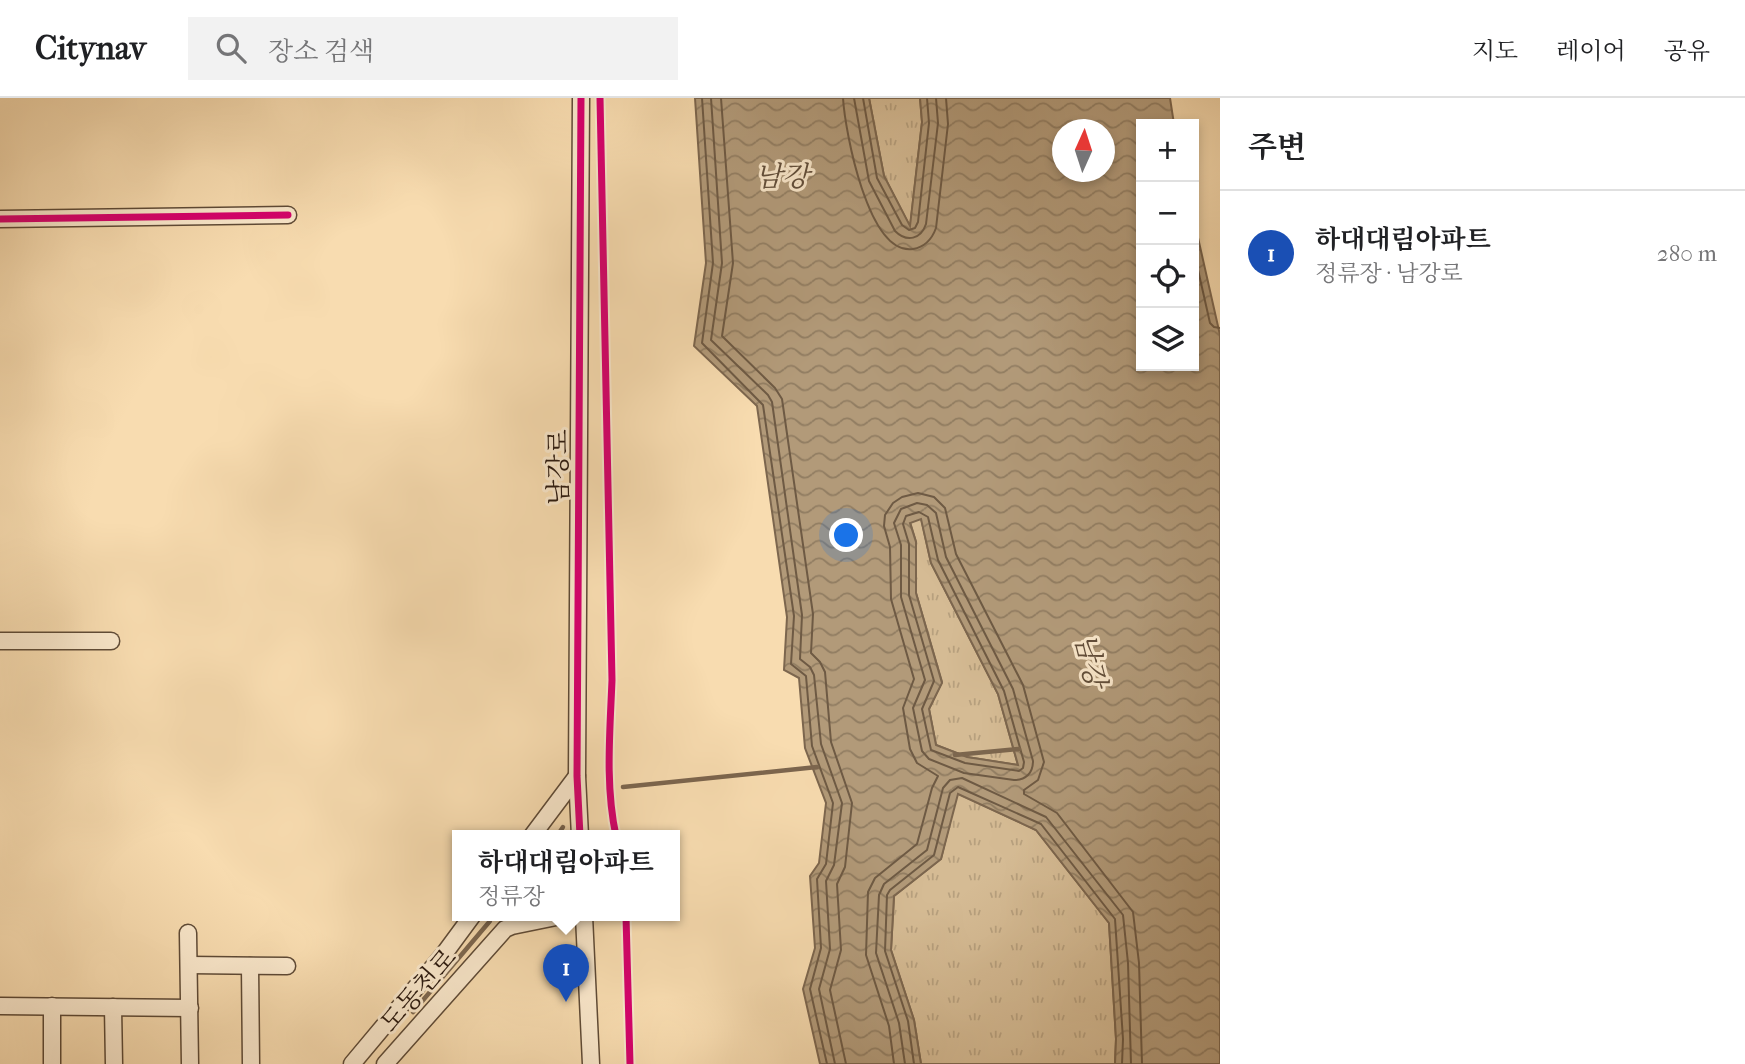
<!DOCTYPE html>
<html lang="ko">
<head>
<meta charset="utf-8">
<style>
	:root { --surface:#fff; --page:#f2f2f2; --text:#202124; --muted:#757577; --line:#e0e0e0; --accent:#ea580c }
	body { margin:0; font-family:"IM FELL French Canon","Noto Serif KR",serif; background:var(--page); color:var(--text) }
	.controls { position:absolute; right:21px; top:21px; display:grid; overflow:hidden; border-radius:0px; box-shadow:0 4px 10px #0003 }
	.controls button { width:63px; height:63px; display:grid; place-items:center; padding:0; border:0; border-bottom:2px solid var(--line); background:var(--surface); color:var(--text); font:35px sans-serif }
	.compass { position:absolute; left:1052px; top:21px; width:63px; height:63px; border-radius:50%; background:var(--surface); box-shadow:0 4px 10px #0003; rotate:3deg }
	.you { position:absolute; left:847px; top:438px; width:24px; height:24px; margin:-18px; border:5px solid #fff; border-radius:50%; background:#1a73e8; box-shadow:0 0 0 10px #1a73e833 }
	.badge { display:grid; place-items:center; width:46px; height:46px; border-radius:50%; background:var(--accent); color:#fff; font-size:23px; font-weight:700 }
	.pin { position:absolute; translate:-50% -58px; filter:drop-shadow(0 2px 4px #0008) }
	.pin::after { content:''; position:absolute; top:37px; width:24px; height:21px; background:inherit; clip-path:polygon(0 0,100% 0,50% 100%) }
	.popup { position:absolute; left:452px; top:732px; width:228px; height:91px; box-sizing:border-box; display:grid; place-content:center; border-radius:0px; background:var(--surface); filter:drop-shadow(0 2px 5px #0005); font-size:23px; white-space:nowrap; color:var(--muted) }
	.popup b { font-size:26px; color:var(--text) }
	.popup::after { content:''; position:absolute; left:50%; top:100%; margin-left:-14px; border:14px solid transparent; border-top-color:var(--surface) }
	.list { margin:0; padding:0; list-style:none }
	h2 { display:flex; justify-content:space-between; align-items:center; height:91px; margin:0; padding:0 28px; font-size:30px }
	h2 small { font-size:23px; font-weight:400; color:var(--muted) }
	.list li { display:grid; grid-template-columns:46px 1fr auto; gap:21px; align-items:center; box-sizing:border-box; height:126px; padding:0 28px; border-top:2px solid var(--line) }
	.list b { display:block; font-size:26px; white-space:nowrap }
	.list p { margin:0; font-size:23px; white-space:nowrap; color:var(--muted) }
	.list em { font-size:23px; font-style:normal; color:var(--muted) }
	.icon { flex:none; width:38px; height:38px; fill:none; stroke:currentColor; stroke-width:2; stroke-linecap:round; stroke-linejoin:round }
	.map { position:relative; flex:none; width:1220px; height:966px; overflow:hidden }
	header { display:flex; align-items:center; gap:42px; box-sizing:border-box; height:98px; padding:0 35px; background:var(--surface); border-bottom:2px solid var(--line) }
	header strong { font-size:33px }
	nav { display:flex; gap:38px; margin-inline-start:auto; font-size:24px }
	.search { width:490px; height:63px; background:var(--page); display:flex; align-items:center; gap:18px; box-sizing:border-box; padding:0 24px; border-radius:0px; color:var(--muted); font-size:26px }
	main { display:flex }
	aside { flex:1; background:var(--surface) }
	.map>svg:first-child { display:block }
</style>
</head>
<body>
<header>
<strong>Citynav</strong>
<div class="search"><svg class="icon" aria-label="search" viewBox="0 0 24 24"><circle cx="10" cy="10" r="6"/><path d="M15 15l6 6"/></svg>장소 검색</div>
<nav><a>지도</a><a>레이어</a><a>공유</a></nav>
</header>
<main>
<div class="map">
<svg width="1220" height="966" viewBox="0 0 1220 966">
	<defs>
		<pattern id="grass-tufts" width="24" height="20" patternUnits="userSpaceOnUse" patternTransform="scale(1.75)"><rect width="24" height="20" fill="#d5bb94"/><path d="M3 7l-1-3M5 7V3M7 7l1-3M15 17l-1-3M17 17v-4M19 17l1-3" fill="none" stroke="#b7a07e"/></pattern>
		<pattern id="water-waves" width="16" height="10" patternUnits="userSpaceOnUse" patternTransform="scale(1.75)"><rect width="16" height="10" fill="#b29a79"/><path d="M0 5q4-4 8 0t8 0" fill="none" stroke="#917d62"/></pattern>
	</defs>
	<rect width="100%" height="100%" fill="#f8dcb0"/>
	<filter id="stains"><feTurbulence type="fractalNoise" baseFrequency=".00286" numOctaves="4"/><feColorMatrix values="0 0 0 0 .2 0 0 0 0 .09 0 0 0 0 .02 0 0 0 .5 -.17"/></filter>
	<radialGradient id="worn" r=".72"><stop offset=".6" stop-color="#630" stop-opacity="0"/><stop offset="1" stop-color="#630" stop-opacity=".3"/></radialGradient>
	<g fill="url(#grass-tufts)" stroke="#806a51" stroke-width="2">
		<polygon points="869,0 920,0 922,24 910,129 884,78"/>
		<polygon points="921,420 931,465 998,596 1018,667 967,659 936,647 929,611 942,584 916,495 916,444 910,424"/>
		<polygon points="957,695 1036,732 1109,825 1116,941 1115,966 921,966 914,922 891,852 894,798 941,761"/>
	</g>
	<path fill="url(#water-waves)" stroke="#7c664e" stroke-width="2" fill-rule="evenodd" d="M695,0H869L884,78L910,128L922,24L920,0H1170L1174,26H1141V268H1194V122L1220,237V966H1115L1116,941L1109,825L1036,732L958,696L941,761L894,798L891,852L914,922L921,966H820L803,891L815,850L810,778L819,765L826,705L805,650L799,580L784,572L787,519L757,308L694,248L706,165ZM1062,32H1104V74H1062ZM921,421L931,465L998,596L1018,667L967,659L936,647L929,611L942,585L916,495V444L910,425Z"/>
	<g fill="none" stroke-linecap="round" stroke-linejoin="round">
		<g stroke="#6e5a44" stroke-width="2">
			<polyline points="702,0 713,165 702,245 763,307 794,518 791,566 806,578 812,648 833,705 826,766 817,781 821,850 810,891 827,966"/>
			<polyline points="711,0 722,165 711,242 768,297 772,304 802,517 800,561 810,569 814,577 821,646 842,705 834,767 826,783 830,851 819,891 835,966"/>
			<polyline points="721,0 733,165 722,238 775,290 782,301 813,516 811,555 820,564 825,574 831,644 852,705 845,769 837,786 841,852 830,892 846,966"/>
			<path d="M843,0C845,33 868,158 913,151C925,149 932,141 936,130L948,26L946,0"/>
			<path d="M854,0L869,83L895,133C907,145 921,141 926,126L938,25L936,0"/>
			<polyline points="863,0 877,80 902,127 909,132 915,130 918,124 929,25 927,0"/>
			<polyline points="1194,154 1210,225 1214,229 1220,230"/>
			<path d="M917,405L927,407L936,415L946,459L1013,591L1033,663C1033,675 1026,682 1014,682L964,675L929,661L922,653L913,610L925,582L901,499V447L894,425L901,411Z"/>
			<polygon points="919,414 928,419 938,462 1004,593 1024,664 1023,670 1019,673 965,665 931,652 922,611 934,583 909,497 909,446 903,426 906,418"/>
			<polyline points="894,966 889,928 866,857 868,794 875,780 917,746 932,690 938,678 917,665 910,651 903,610 914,581 891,501 890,449 884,428 885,417 893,405 902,399 918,395 934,399 945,410 956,456 1023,587 1044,664 1038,682 1024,692 1024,696 1057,715 1133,814 1139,865 1142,966"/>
			<polyline points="905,966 899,925 876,855 879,797 884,786 927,752 943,690 950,682 962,680 1046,719 1123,817 1128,865 1131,966"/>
			<polyline points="914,966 908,923 885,853 887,797 890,792 934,757 950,695 958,689 1041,726 1115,821 1123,941 1122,966"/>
		</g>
		<g stroke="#7c664e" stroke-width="4.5">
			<polyline points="955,657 1019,651"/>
			<polyline points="623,689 817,669"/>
			<polyline points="557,738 563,729"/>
			<polyline points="413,914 490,823"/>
		</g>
		<g stroke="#5e4a36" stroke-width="19">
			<g id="minor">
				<polyline points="0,121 288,117"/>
				<polyline points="0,543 111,543"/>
				<polyline points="532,738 577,678"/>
				<polyline points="580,738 577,678 581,0"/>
				<polyline points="584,818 591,966"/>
				<polyline points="188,835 190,966"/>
				<polyline points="189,867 287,868"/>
				<polyline points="250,868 251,966"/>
				<polyline points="0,908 190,910"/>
				<polyline points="52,908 52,966"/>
				<polyline points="113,909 114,966"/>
				<polyline points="352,966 444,856 472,818"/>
				<polyline points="385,966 505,831 512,828 561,818"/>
			</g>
		</g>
		<use href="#minor" stroke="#fae8cc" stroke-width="16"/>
		<g stroke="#fae8cc" stroke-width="11">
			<g id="cycleway">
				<path d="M600,0L612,582C610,634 605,687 616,738"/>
				<polyline points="0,121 288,117"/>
				<polyline points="580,738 577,678 581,0"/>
				<polyline points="626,818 630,966"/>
			</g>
		</g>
		<use href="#cycleway" stroke="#d6006c" stroke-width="7"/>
	</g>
	<g text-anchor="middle" stroke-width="6" stroke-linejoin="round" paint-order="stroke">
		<g font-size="26" fill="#2b190e" stroke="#fae8cc">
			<text transform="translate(558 369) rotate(-90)" y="9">남강로</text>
			<text transform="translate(418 892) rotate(-49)" y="9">도동천로</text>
		</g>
		<g font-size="28" font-style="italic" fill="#614d39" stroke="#fae8cc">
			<text x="782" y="88">남강</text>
			<text transform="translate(1091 562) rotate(77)" y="10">남강</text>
		</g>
	</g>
	<rect width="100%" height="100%" filter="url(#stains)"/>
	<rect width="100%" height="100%" fill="url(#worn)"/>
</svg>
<div class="controls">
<button>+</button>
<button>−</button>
<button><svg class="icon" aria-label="locate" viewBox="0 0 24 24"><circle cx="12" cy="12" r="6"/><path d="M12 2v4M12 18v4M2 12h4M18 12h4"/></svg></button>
<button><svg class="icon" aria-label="layers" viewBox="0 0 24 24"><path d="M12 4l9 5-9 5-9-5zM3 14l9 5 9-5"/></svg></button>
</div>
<svg class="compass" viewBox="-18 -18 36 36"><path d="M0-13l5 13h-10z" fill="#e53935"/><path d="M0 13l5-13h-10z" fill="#757577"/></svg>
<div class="you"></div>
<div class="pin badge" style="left:566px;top:904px;background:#1a4fb4">1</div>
<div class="popup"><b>하대대림아파트</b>정류장</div>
</div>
<aside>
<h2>주변<small></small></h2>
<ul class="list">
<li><span class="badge" style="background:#1a4fb4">1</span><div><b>하대대림아파트</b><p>정류장 · 남강로</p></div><em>280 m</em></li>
</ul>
</aside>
</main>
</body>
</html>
